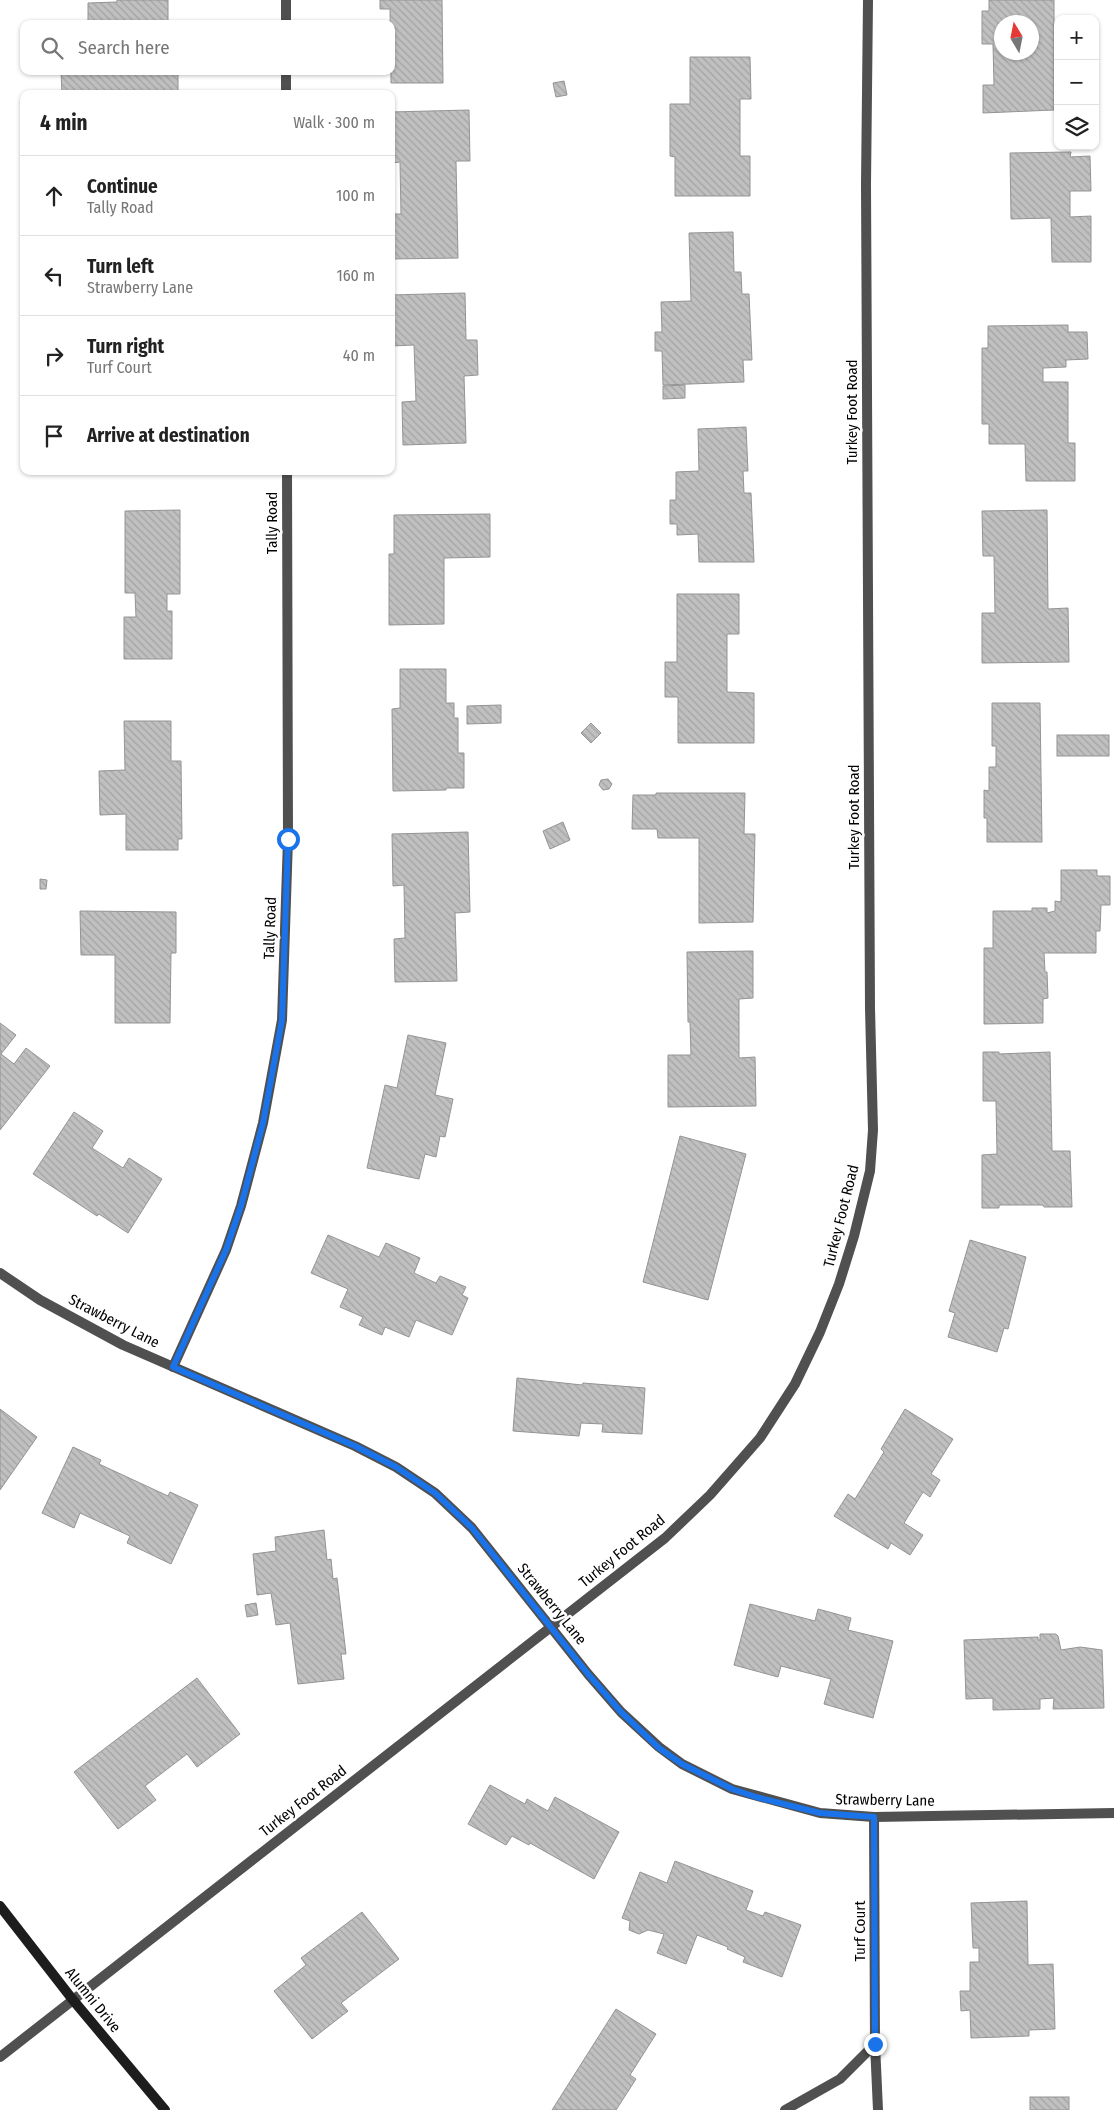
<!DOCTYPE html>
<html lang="en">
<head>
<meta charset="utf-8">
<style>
	:root { --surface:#fff; --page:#f6f6f6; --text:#222; --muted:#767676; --line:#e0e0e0 }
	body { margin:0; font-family:"Fira Sans Condensed",sans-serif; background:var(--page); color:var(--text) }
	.controls { position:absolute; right:15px; top:15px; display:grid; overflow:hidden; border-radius:10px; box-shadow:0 1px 4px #0004 }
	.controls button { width:45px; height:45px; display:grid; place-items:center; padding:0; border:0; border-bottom:1px solid var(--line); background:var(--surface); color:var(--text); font:25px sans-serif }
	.compass { position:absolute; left:994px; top:15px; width:45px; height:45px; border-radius:50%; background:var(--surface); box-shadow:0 1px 4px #0004; rotate:350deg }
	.stop { position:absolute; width:15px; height:15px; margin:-11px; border:4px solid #1a73e8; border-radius:50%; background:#fff }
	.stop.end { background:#1a73e8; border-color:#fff; box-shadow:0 1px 5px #0008 }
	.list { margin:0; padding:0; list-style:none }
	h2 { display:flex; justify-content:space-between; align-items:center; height:65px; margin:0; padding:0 20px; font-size:21px }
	h2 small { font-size:16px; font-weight:400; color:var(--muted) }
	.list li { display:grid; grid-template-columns:32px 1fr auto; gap:15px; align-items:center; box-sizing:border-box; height:80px; padding:0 20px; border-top:1px solid var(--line) }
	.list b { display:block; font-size:19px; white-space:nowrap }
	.list p { margin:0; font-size:16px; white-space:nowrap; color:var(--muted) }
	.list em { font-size:16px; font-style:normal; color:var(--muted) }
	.icon { flex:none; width:28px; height:28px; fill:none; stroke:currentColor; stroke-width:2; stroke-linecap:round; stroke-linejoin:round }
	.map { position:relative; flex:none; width:1114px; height:2110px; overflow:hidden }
	.search { position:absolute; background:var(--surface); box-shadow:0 1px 4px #0004; left:20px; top:20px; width:375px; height:55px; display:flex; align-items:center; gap:12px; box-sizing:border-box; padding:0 18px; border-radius:10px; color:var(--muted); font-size:19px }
	.panel { position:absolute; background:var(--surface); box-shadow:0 1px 4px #0004; left:20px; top:90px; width:375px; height:385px; border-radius:10px }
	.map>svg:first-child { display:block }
</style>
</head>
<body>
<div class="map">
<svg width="1114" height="2110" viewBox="0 0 1114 2110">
	<defs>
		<pattern id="building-back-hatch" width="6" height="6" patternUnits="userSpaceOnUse" patternTransform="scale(1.25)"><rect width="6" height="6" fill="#c0c0c0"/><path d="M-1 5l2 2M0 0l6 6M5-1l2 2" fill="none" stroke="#a3a3a3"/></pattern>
	</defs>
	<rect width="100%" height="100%" fill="#fff"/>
	<g fill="url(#building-back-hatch)" stroke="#949494" fill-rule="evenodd">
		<polygon points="117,0 168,0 168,24 88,24 88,3 117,2"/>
		<polygon points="380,0 442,0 443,83 391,83 390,9 380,9"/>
		<path d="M989,0H1054V110L983,113V85H994L993,44H982V11H989ZM1002,22H1032V52H1002Z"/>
		<polygon points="690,57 750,57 751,99 740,99 740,156 750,156 750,196 675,196 675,157 670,156 670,104 690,104"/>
		<polygon points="61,71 169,71 178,73 178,94 62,94"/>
		<polygon points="564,81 567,95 556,97 553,83"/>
		<polygon points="469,110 470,161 456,161 458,258 391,259 391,214 401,214 400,162 391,163 391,112"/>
		<polygon points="1071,152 1070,157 1090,156 1091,191 1070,191 1070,217 1091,216 1091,262 1052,262 1051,218 1011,219 1010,153"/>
		<polygon points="733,232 734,272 741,272 742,294 749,294 752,360 743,360 744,382 663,385 662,351 655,351 655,332 662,332 661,302 691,301 689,233"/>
		<polygon points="465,293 466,340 477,340 478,375 464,376 466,443 403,445 402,402 416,401 414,345 391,346 391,295"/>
		<polygon points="1068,325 1068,332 1087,332 1088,359 1066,360 1066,367 1043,368 1043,382 1068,382 1068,443 1075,443 1075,481 1026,481 1025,444 989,444 989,424 982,424 982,348 988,348 988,326"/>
		<polygon points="685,385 685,398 663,399 663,386"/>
		<polygon points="746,427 748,471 743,471 744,493 751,493 754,562 699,562 698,534 677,535 677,524 670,524 670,500 676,500 676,472 699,471 698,429"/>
		<polygon points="180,510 180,594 167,594 167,611 172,611 172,659 124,659 124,617 136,617 135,593 125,593 125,511"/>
		<polygon points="1047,510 1048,609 1068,608 1069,662 982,663 982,613 995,613 994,556 983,556 982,511"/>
		<polygon points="490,514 490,557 444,558 444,624 389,625 389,554 394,554 394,515"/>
		<polygon points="677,594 739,594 739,634 727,634 727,692 754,693 754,743 678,743 678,697 665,697 665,662 677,662"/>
		<polygon points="400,669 446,669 446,703 454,703 454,718 458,718 458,753 464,753 464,788 446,788 446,790 393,791 392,709 400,708"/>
		<polygon points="992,703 1040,703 1042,842 987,842 987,818 984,818 984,790 989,791 989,767 996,767 996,746 992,746"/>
		<polygon points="501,705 501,723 467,724 467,706"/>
		<polygon points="124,721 171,721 171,761 181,761 182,839 178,839 178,850 126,850 126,814 100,815 99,771 125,770"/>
		<polygon points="591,723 601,733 591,743 581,733"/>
		<rect x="1057" y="735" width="52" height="21"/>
		<polygon points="608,779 612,784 609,789 603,790 599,785 601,780"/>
		<polygon points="656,793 745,793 744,834 755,834 753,922 699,923 699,838 658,838 657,829 632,829 633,795 656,795"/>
		<polygon points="563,822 570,840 550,849 543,831"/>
		<polygon points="468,832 470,912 455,913 457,981 395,982 394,939 405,938 404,885 393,886 392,834"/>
		<polygon points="1061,870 1097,870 1097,876 1110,876 1110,905 1101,905 1100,931 1096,931 1096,953 1044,953 1045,972 1047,972 1048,998 1043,999 1043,1023 984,1024 984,948 993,948 993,911 1032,911 1032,908 1047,908 1047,913 1055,911 1055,901 1061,902"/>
		<polygon points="40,879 47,880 46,889 40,889"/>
		<polygon points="80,911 176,912 176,953 171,953 170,1023 115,1023 115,955 81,955"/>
		<polygon points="753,951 753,998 739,999 739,1058 755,1057 756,1106 668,1107 668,1055 691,1055 690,1022 688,1022 687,952"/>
		<polygon points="0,1023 16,1035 1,1054 14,1064 26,1048 50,1066 0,1130"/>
		<polygon points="408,1035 446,1043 435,1095 453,1099 445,1137 440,1136 436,1157 425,1154 419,1179 367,1168 385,1085 397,1088"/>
		<polygon points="983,1052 999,1052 999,1054 1050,1052 1052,1151 1070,1151 1072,1207 1044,1207 1043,1205 999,1205 999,1208 982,1208 982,1155 997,1154 996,1101 983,1101"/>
		<polygon points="74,1112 103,1131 92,1148 123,1168 129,1158 162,1179 128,1233 99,1214 97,1216 33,1174"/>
		<polygon points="680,1136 746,1154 708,1300 643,1282"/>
		<polygon points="328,1235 379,1257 386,1243 420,1258 414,1273 436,1283 440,1276 466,1287 462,1295 468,1298 452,1335 416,1320 409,1337 385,1327 382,1335 359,1325 363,1317 340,1307 348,1289 311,1273"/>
		<polygon points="970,1240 1026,1257 1008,1329 1004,1328 997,1352 948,1337 955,1313 949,1311"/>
		<polygon points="517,1378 582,1385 583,1383 645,1388 642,1434 602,1432 603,1424 581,1423 579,1436 513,1431"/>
		<polygon points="0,1409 37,1437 0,1490"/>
		<polygon points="905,1409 953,1439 931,1474 940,1480 930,1497 923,1492 904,1523 923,1535 910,1555 891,1543 888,1549 834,1516 848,1494 855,1499 884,1452 881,1449"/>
		<polygon points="73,1447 101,1460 99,1464 168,1496 170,1492 198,1505 171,1564 127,1543 130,1536 80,1513 74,1528 42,1513"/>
		<polygon points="324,1530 327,1560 331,1559 333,1579 337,1578 346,1654 341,1654 344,1679 298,1684 290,1623 276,1625 271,1593 257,1595 253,1554 276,1551 275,1537"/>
		<polygon points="256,1603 258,1615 247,1617 245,1605"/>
		<polygon points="750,1604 815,1621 818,1609 851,1618 848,1630 893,1641 873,1718 824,1704 831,1679 781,1666 778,1677 734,1665"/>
		<polygon points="1040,1634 1056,1634 1058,1636 1061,1650 1080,1647 1102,1650 1104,1708 1053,1709 1054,1698 1040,1699 1040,1709 993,1710 993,1698 966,1699 964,1640 1038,1637 1038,1640 1040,1640"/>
		<polygon points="197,1678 240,1734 197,1767 187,1754 145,1786 156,1800 118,1829 74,1772"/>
		<polygon points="490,1785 525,1804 527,1799 548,1811 555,1797 619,1832 594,1879 530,1843 529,1845 512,1836 506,1845 468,1824"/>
		<polygon points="675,1861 753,1891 746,1910 763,1916 765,1912 801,1925 782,1977 743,1962 745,1957 727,1949 728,1947 697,1935 686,1964 657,1953 664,1934 648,1930 639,1934 629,1930 630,1921 622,1918 640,1872 667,1883"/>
		<polygon points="1027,1901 1028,1965 1053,1964 1055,2029 1029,2030 1029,2036 971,2038 970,2010 961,2011 960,1991 970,1991 970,1962 979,1962 979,1948 973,1948 971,1903"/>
		<polygon points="362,1912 399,1959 341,2003 348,2011 312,2039 274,1991 306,1965 301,1958"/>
		<polygon points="616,2009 656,2034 630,2075 636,2079 616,2110 552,2110"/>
		<rect x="1030" y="2097" width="39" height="13"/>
	</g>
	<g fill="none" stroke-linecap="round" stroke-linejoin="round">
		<g stroke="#505050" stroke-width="10">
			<polyline points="286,0 286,24"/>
			<polyline points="286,71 286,94"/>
			<polyline points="0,1273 40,1300 123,1345 355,1446 396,1467 435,1493 472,1528 588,1674 621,1712 659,1747 682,1764 732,1789 820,1813 874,1817 1114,1813"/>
			<polyline points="173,1367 226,1250 241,1206 263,1123 282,1020 288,839 287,471"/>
			<polyline points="874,1817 875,2044 878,2110"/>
			<polyline points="0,2057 665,1538 710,1495 760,1438 795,1384 820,1332 839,1284 854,1236 870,1171 873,1130 870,1008 866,184 868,0"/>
			<polyline points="785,2110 840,2079 875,2044"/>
		</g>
		<polyline stroke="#1d1d1d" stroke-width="10" points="0,1906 73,2000 165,2110"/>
	</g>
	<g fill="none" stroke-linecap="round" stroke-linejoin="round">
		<polyline stroke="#1a73e8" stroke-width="6" points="288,839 282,1020 263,1123 241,1206 226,1250 173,1367 355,1446 396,1467 435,1493 472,1528 588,1674 621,1712 659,1748 682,1764 732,1789 756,1797 820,1813 874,1817 875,2044"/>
	</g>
	<g text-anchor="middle" stroke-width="5" stroke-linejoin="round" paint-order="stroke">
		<g font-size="15" fill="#000" stroke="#fff">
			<text transform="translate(852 412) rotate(-90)" y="5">Turkey Foot Road</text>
			<text transform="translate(272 523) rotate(-90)" y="5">Tally Road</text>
			<text transform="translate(854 817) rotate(-90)" y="5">Turkey Foot Road</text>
			<text transform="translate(270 928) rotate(-88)" y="5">Tally Road</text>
			<text transform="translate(841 1216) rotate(-76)" y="5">Turkey Foot Road</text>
			<text transform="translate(114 1321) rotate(27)" y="5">Strawberry Lane</text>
			<text transform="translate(622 1551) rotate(-39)" y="5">Turkey Foot Road</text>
			<text transform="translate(552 1604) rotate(51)" y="5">Strawberry Lane</text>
			<text transform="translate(885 1800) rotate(1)" y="5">Strawberry Lane</text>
			<text transform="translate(303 1801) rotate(-38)" y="5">Turkey Foot Road</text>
			<text transform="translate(860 1931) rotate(-90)" y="5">Turf Court</text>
			<text transform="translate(93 2000) rotate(51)" y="5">Alumni Drive</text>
		</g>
	</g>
</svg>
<div class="controls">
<button>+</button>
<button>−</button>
<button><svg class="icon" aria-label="layers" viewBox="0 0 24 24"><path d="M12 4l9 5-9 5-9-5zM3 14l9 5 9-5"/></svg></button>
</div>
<svg class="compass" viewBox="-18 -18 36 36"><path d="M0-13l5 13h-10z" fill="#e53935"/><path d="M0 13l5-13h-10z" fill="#767676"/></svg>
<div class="stop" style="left:288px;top:839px"></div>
<div class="stop end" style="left:875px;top:2044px"></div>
<div class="search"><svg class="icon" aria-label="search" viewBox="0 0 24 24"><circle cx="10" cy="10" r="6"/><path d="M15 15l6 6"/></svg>Search here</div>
<section class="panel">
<h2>4 min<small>Walk · 300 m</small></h2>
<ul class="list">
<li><svg class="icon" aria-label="ahead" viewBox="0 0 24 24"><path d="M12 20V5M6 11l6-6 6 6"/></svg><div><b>Continue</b><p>Tally Road</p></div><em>100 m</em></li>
<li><svg class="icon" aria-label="left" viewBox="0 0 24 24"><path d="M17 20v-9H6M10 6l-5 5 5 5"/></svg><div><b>Turn left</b><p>Strawberry Lane</p></div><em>160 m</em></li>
<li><svg class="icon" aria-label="right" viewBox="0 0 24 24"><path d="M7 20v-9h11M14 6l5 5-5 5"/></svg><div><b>Turn right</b><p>Turf Court</p></div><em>40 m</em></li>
<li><svg class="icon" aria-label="arrive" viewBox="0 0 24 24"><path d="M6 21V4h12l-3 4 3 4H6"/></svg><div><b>Arrive at destination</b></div></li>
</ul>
</section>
</div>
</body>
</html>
